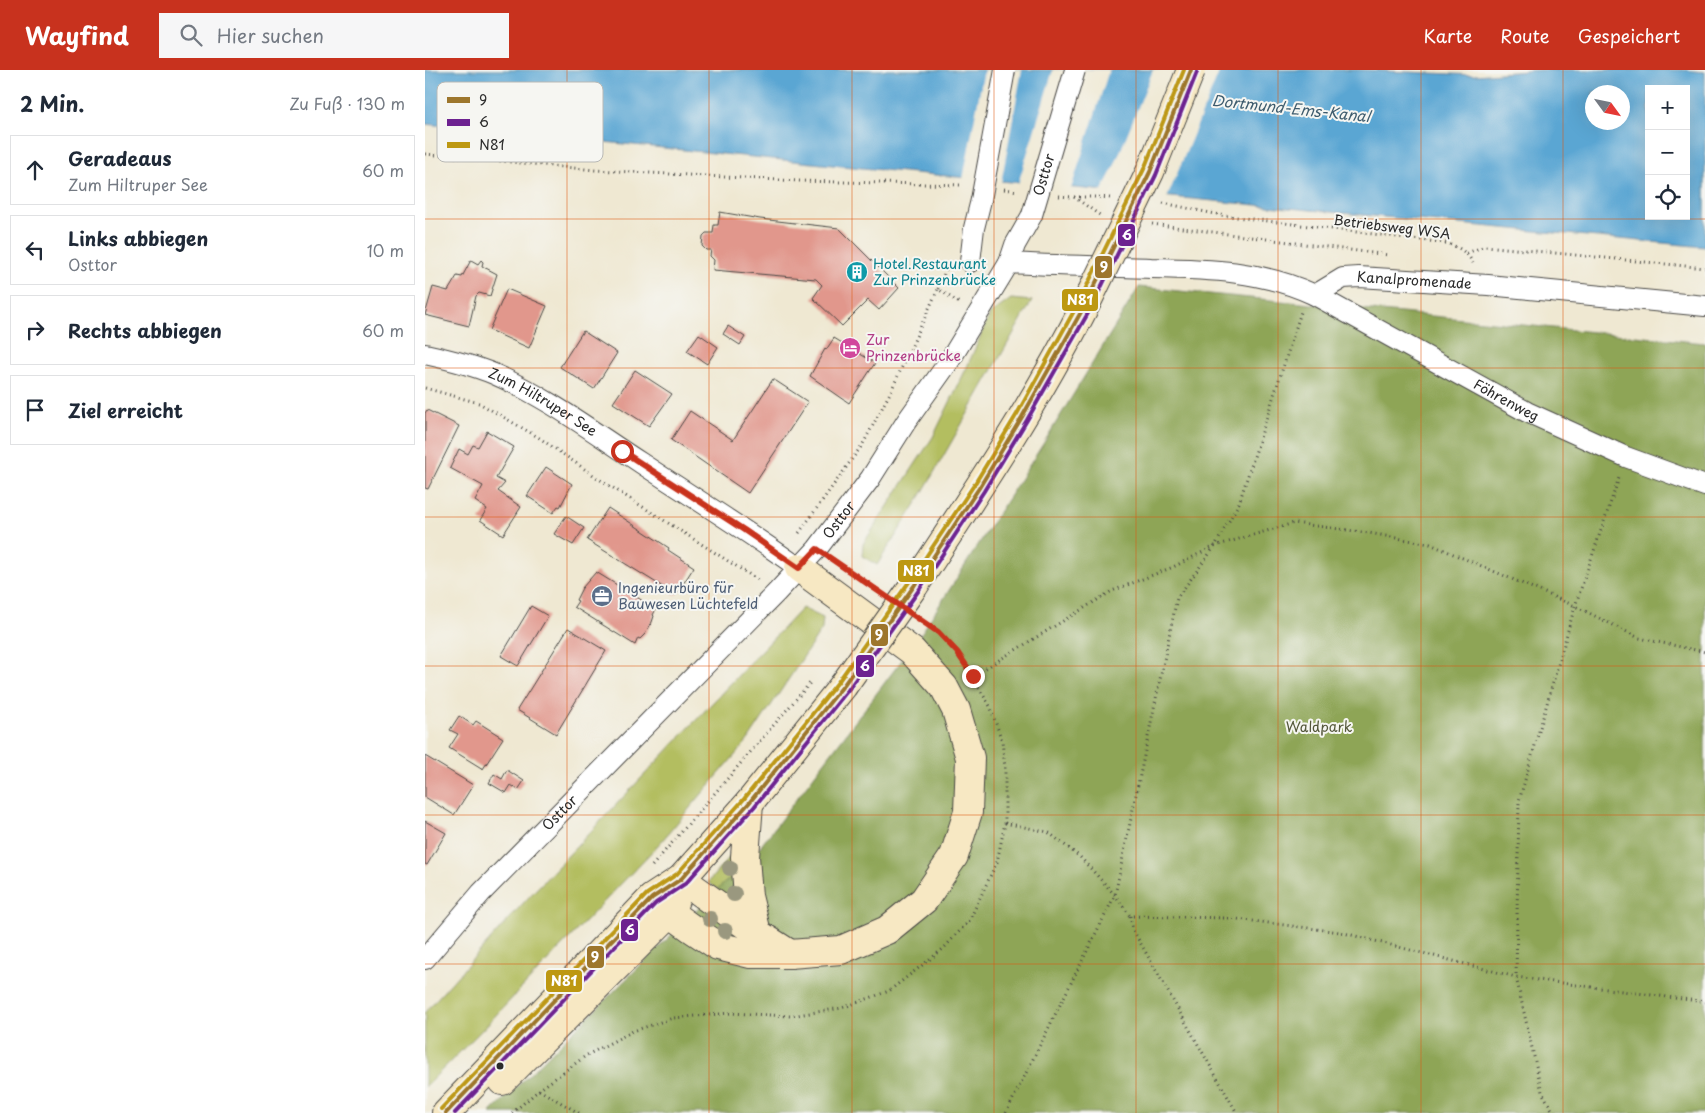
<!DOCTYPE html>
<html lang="de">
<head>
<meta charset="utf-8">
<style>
	:root { --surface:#fff; --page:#f6f6f7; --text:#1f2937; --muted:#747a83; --line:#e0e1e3; --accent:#c8321e }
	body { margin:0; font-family:"Playpen Sans",sans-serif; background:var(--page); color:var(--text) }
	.controls { position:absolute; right:15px; top:15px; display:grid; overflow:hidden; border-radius:0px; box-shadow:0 5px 20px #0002 }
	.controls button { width:45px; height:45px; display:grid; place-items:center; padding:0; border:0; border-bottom:1px solid var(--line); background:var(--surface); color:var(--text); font:25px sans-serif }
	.compass { position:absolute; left:1160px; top:15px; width:45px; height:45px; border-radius:50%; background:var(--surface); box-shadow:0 5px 20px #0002; rotate:123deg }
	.stop { position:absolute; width:15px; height:15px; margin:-11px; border:4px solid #c8321e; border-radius:50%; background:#fff }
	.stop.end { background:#c8321e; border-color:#fff; box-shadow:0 1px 5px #0008 }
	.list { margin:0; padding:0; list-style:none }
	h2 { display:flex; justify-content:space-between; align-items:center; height:65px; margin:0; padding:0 20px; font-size:21px }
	h2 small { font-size:16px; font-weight:400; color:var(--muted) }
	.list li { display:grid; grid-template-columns:32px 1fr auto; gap:15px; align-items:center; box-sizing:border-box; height:70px; margin:0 10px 10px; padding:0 10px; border:1px solid var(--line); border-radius:0px }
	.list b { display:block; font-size:19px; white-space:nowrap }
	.list p { margin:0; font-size:16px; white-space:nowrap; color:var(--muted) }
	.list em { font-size:16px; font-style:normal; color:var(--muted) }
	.icon { flex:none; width:28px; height:28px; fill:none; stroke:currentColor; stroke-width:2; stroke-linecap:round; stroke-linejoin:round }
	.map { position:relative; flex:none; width:1280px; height:1043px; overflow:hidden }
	header { display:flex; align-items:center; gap:30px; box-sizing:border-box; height:70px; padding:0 25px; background:var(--accent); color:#fff }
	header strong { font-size:24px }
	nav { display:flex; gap:28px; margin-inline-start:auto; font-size:18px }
	.search { width:350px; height:45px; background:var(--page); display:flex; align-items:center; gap:12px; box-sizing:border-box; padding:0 18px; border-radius:0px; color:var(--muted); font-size:19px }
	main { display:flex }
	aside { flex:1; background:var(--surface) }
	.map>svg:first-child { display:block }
</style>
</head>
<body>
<header>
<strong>Wayfind</strong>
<div class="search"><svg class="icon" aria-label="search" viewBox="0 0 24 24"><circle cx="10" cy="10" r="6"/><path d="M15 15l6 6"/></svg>Hier suchen</div>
<nav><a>Karte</a><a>Route</a><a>Gespeichert</a></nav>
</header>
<main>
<aside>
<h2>2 Min.<small>Zu Fuß · 130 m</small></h2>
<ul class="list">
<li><svg class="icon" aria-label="ahead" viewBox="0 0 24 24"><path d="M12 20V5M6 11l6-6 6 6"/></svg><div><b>Geradeaus</b><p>Zum Hiltruper See</p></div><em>60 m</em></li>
<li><svg class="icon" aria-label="left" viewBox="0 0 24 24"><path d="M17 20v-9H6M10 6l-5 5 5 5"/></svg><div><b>Links abbiegen</b><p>Osttor</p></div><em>10 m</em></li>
<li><svg class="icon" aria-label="right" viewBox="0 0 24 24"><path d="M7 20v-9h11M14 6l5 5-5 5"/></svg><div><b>Rechts abbiegen</b></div><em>60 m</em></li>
<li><svg class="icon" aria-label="arrive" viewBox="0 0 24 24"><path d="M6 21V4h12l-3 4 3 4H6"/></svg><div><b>Ziel erreicht</b></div></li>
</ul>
</aside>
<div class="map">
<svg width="1280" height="1043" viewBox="0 0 1280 1043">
	<rect width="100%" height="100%" fill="#f6f6f2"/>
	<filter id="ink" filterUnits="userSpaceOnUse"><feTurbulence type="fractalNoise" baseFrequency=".02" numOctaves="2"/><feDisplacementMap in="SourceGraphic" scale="10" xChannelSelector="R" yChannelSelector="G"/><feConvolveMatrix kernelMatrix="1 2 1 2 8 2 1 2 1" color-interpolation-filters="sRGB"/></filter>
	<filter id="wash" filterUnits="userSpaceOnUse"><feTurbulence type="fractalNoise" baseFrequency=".0096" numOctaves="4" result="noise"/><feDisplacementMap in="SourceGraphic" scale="20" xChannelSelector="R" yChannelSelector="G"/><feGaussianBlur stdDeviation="1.12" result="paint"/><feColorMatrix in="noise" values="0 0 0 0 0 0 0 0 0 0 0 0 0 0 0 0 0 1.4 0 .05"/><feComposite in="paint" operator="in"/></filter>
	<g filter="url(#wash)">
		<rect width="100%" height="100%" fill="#efe8d2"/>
		<g fill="#b3be60" stroke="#6f7446">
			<polygon points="586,229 607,231 491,434 452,495 437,486 438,474 508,367 542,297 565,244"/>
			<polygon points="377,538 398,548 397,559 323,670 235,773 53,964 0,1017 0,942 101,830"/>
			<polygon points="309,782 317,838 283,812"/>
		</g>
		<polygon fill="#8ea556" stroke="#5c6840" points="714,217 1280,273 1280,1043 65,1043 332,781 492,570 618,374"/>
		<path fill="#5aa6d3" stroke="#42687f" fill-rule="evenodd" d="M0,0H937L1050,5L1116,0H1258L1280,2V177L447,99L0,54ZM1224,19H1261V146H1224ZM1168,22H1198V52H1168Z"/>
		<g fill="#efe8d2">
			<polygon points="559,0 597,0 576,113 538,109"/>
			<polygon points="628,0 684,0 646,119 593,114"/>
			<polygon points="728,0 795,0 742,128 676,122 689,97"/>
		</g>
		<g id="blocks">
			<g fill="#e1978c">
				<polygon points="295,142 335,149 414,158 474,218 454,240 443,230 417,256 388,228 397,215 391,209 288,200 289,190 285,186 286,180 281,180 277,176 278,166 281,163 288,163 289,155 293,155"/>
				<polygon points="46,190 53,194 56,190 58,192 57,196 72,204 65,226 54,223 51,226 44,256 0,245 8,217 23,221 32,206 37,207"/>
				<polygon points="82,219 122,236 104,278 64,260"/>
				<polygon points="303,256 320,267 315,275 298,264"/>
				<polygon points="158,261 192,283 169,319 135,297"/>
				<polygon points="274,264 293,277 282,294 262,281"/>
				<polygon points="409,268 450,293 424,333 385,306 400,279 401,280"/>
				<polygon points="210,300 247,324 224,356 188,333"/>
				<polygon points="348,309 383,332 323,423 246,370 265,341 308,370"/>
				<polygon points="2,340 34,356 3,419 0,418 0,343"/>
				<polygon points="62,361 89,377 71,408 80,413 73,421 96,437 78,465 55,450 62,439 50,431 58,416 25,398 34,379 43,384 48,375 53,377"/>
				<polygon points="121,397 147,414 135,437 133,436 128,443 102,426"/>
				<polygon points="183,438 244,478 243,480 269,497 251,525 162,470"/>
				<polygon points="141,446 159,458 148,475 129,464"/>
				<polygon points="171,502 231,539 228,545 229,546 227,552 220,564 215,569 213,568 210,575 149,537 153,531 151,530 157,518"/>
				<polygon points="106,536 123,546 93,596 76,586"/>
				<polygon points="143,558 181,581 131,664 92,640"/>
				<polygon points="34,646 48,655 51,651 78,668 58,699 24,678 33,664 25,660"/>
				<polygon points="0,686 48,715 29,745 0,727"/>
				<polygon points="82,700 99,711 93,720 86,715 81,723 64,713 69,704 77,709"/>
				<polygon points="0,751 21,763 2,795 0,794"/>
			</g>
		</g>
	</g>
	<g filter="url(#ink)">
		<use href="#blocks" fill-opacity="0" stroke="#484744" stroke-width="1"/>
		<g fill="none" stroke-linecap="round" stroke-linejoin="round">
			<g stroke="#484744" stroke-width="22">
				<g id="street">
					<polyline points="545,192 549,158 556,130"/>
					<path id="s1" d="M584,193C631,196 679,196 726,198C783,199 837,200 890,225L1102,342L1201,387L1280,416"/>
					<path id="s2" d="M890,225L918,208L934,207L1063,215L1280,236"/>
					<path id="s3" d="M0,284C23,289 47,295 69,304C122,327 168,362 216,393C269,428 323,461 374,498"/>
					<path id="s4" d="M0,889L56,823L352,522L392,479L445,409L481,352L525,290L584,193L590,175L607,145"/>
				</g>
			</g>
			<g stroke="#484744" stroke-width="30">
				<g id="secondary">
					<path d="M489,516C550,424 612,331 662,232"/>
					<polyline points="324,733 320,787 323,826 332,863"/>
					<polyline points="256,809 332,863 365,884"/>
					<polyline points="245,843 266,858 293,876 325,884 365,884 416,880 462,860 499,830 529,786 543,742 545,688 531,640 519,617 487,581 374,498"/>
					<polyline points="77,1011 245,843 251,827"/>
					<polyline points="21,1043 227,828 256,809 324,733 418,616"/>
				</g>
			</g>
			<g stroke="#484744" stroke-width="3" stroke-dasharray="1 4" stroke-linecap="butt">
				<polyline points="0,84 170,100 374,111 538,115"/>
				<polyline points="579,119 593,121"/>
				<path d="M634,126C651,128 668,126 685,128"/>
				<polyline points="649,127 676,146"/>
				<path d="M738,133L795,145L1020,173C1034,177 1041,181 1048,193"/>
				<polyline points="727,154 963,185"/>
				<polyline points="1042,183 1060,176 1280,198"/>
				<polyline points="513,219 523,194"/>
				<polyline points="0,318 54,333 113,367 177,411 333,510"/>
				<polyline points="374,463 438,374 466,321 513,219 536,234"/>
				<polyline points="437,510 455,522"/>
				<polyline points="548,606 687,521 748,497 790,476 869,453 944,463 1005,474 1150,536 1214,568 1280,582"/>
				<polyline points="580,753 623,762 655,787 690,825 705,846 804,848 915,862 1091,907 1280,932"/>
				<polyline points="227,796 385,613"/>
				<polyline points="705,846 708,860 812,1043"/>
				<polyline points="114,1020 154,1043"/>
				<polyline points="87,1043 114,1020 162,985 208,961 248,948 306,943 366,946 417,938 464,921 518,879 544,851 572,792 580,753 580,697 577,671 565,636 532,582 513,562 495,550"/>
				<polyline points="581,1043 690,825 752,528 790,476 814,433 876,242"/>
				<polyline points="1129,1043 1117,1022 1091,907 1094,731 1150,536 1194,408"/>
			</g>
			<use href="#street" stroke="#fff" stroke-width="20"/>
			<use href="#secondary" stroke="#f7e8c3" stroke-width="28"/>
			<g stroke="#484744" stroke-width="22" stroke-linecap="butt">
				<g id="street-bridge">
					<polyline points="556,130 580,0"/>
					<path id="s5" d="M607,145L650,0"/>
				</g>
			</g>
			<g stroke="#484744" stroke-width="30" stroke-linecap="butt">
				<g id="secondary-bridge">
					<polyline points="662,232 725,102 766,0"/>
					<polyline points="418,616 489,516"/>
				</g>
			</g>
			<use href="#street-bridge" stroke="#fff" stroke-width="20"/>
			<use href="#secondary-bridge" stroke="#f7e8c3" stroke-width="28"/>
			<g stroke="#f6f6f2" stroke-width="8">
				<polyline id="bus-1" points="21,1043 227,828 256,809 324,733 418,616 489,516 554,418 597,347 660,235 725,102 766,0"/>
			</g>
			<g stroke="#f6f6f2" stroke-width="8">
				<polyline id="bus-2" points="30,1043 231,833 261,813 329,737 423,620 494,520 559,421 602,350 666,238 731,105 772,2"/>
			</g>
			<g stroke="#f6f6f2" stroke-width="8">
				<polyline id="bus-3" points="16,1039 222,824 252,804 319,729 413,612 484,512 549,415 592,344 654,232 719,99 759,0"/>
			</g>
			<use href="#bus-1" stroke="#9d762c" stroke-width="4"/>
			<use href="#bus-2" stroke="#6d2190" stroke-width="4"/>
			<use href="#bus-3" stroke="#bd9812" stroke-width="4"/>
		</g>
		<g fill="#9a987f">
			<circle cx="305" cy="798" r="8"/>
			<circle cx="309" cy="824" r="8"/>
			<circle cx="285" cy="849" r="8"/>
			<circle cx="300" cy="861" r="8"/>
		</g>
	</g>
	<g fill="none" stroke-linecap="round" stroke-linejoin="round" filter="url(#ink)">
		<polyline stroke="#c8321e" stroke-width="6" points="197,381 319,460 374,498 392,479 513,562 532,582 548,606"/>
	</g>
	<path fill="none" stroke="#df570e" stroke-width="1" stroke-opacity="0.55" d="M142,0V1043M284,0V1043M427,0V1043M569,0V1043M711,0V1043M853,0V1043M996,0V1043M1138,0V1043M0,149H1280M0,298H1280M0,447H1280M0,596H1280M0,745H1280M0,894H1280"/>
	<defs>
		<g id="building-disc" transform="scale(1.125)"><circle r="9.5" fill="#0f9aa8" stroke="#f6f6f2"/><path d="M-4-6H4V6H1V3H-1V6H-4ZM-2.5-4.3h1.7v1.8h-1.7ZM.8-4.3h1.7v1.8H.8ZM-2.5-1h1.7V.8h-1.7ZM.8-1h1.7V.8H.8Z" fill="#fff"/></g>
		<g id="hotel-disc" transform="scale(1.125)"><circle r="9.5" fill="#d1479c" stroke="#f6f6f2"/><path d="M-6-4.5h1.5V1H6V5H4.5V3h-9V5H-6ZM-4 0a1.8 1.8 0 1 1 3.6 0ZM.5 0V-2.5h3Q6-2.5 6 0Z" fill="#fff"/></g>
		<g id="office-disc" transform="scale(1.125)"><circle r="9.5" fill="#5c6f8a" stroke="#f6f6f2"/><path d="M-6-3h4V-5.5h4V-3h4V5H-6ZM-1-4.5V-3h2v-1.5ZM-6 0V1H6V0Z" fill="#fff"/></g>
	</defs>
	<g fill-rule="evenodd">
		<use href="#building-disc" x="432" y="202"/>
		<use href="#hotel-disc" x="425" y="278"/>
		<use href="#office-disc" x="177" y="526"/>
	</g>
	<circle fill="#2b2b2b" stroke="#f6f6f2" stroke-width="2" cx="75" cy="996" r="4.5"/>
	<g text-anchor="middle" stroke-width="4" stroke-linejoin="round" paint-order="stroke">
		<g font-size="14" fill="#2b2b2b" stroke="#f6f6f2">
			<text dy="5" stroke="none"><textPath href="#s5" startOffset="42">Osttor</textPath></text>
			<text transform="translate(967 157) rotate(7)" y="5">Betriebsweg WSA</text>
			<text dy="5" stroke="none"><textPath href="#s2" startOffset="104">Kanalpromenade</textPath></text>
			<text dy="5" stroke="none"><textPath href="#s1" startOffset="528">Föhrenweg</textPath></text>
			<text dy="5" stroke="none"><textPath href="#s3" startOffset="128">Zum Hiltruper See</textPath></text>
			<text dy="5" stroke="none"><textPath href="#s4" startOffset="604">Osttor</textPath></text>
			<text dy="5" stroke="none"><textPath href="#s4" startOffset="199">Osttor</textPath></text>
		</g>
		<g font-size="14" fill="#0d838f" stroke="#f6f6f2" text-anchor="start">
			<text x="448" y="199">Hotel.Restaurant<tspan x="448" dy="16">Zur Prinzenbrücke</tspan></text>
		</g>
		<g font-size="14" fill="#b23c85" stroke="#f6f6f2" text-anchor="start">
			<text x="441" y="275">Zur<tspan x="441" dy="16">Prinzenbrücke</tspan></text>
		</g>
		<g font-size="14" fill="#4e5e75" stroke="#f6f6f2" text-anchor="start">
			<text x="193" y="523">Ingenieurbüro für<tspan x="193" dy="16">Bauwesen Lüchtefeld</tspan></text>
		</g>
		<g font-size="14" fill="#54573b" stroke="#f6f6f2">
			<text x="894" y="662">Waldpark</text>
		</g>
		<g font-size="15" font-style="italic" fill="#3e5c6e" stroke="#f6f6f2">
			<text transform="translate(866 39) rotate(6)" y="5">Dortmund-Ems-Kanal</text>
		</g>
	</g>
	<rect x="12" y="12" width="166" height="80" rx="8" fill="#f6f6f2" stroke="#b9b9b6" stroke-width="1"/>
	<rect x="22" y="27" width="23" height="6" fill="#9d762c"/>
	<rect x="22" y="49" width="23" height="7" fill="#6d2190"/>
	<rect x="22" y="72" width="23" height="6" fill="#bd9812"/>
	<g font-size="14" fill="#2b2b2b">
		<text x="54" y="35">9</text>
		<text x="54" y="57">6</text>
		<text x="54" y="80">N81</text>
	</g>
	<g stroke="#f6f6f2" stroke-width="2">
		<rect x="692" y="153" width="19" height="24" rx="5" fill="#6d2190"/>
		<rect x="669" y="185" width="19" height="24" rx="5" fill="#9d762c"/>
		<rect x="636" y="218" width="38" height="24" rx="5" fill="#bd9812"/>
		<rect x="472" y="489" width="38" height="24" rx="5" fill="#bd9812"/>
		<rect x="445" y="553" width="19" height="24" rx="5" fill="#9d762c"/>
		<rect x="430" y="584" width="20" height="24" rx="5" fill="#6d2190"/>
		<rect x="195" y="848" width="19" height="24" rx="5" fill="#6d2190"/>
		<rect x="161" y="875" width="19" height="24" rx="5" fill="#9d762c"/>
		<rect x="120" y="899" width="38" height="24" rx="5" fill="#bd9812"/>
	</g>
	<g font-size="14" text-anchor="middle" font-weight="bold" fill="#fff">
		<text x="702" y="170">6</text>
		<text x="679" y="202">9</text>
		<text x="655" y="235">N81</text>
		<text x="491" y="506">N81</text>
		<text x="454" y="570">9</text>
		<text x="440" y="601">6</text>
		<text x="205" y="865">6</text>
		<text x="170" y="892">9</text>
		<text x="139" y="916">N81</text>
	</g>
</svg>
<div class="controls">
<button>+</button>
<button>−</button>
<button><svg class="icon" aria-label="locate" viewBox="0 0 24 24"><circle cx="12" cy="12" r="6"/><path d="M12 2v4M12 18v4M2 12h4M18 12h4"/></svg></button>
</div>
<svg class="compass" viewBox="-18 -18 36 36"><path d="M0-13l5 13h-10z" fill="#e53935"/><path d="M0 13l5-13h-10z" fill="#747a83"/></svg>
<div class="stop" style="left:197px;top:381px"></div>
<div class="stop end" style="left:548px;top:606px"></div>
</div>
</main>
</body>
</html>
